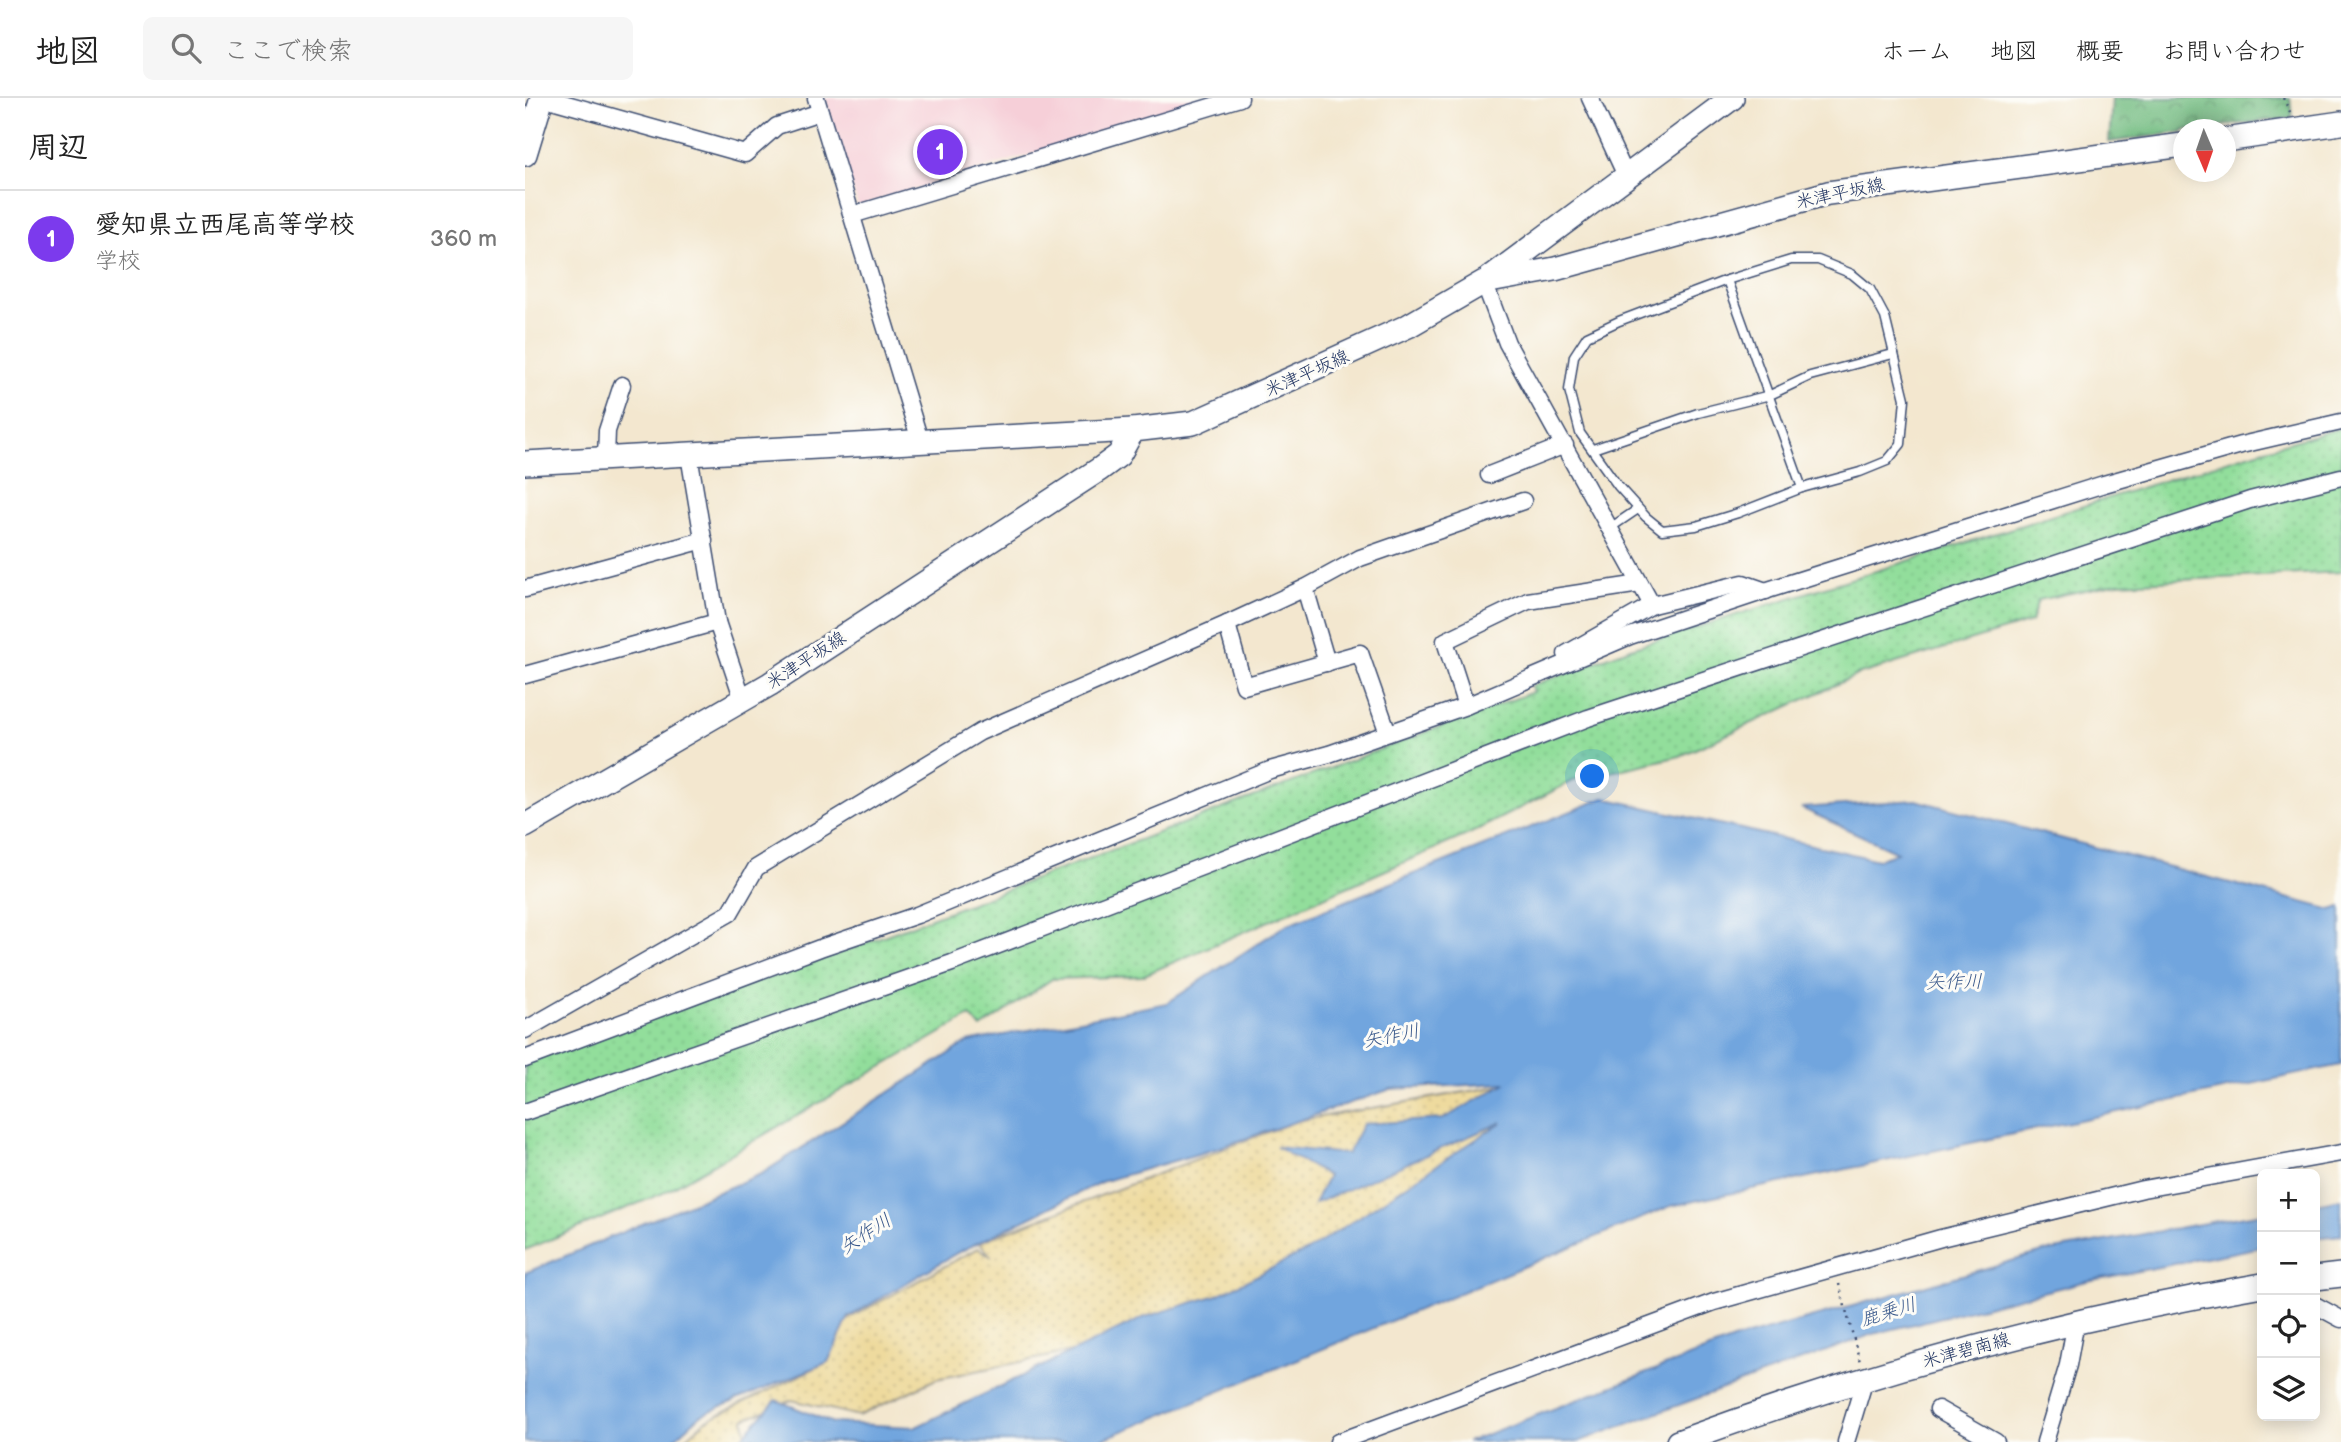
<!DOCTYPE html>
<html lang="ja">
<head>
<meta charset="utf-8">
<style>
	:root { --surface:#fff; --page:#f6f6f6; --text:#222; --muted:#767676; --line:#e0e0e0; --accent:#7c3aed }
	body { margin:0; font-family:"Balsamiq Sans","Klee One",sans-serif; background:var(--page); color:var(--text) }
	.controls { position:absolute; right:21px; bottom:21px; display:grid; overflow:hidden; border-radius:10px; box-shadow:0 4px 18px #0003 }
	.controls button { width:63px; height:63px; display:grid; place-items:center; padding:0; border:0; border-bottom:2px solid var(--line); background:var(--surface); color:var(--text); font:35px sans-serif }
	.compass { position:absolute; left:1648px; top:21px; width:63px; height:63px; border-radius:50%; background:var(--surface); box-shadow:0 4px 18px #0003; rotate:178deg }
	.you { position:absolute; left:1068px; top:679px; width:24px; height:24px; margin:-18px; border:5px solid #fff; border-radius:50%; background:#1a73e8; box-shadow:0 0 0 10px #1a73e833 }
	.badge { display:grid; place-items:center; width:46px; height:46px; border-radius:50%; background:var(--accent); color:#fff; font-size:23px; font-weight:700 }
	.pin { position:absolute; translate:-50% -50%; border:4px solid #fff; box-shadow:0 2px 7px #0006 }
	.list { margin:0; padding:0; list-style:none }
	h2 { display:flex; justify-content:space-between; align-items:center; height:91px; margin:0; padding:0 28px; font-size:30px }
	h2 small { font-size:23px; font-weight:400; color:var(--muted) }
	.list li { display:grid; grid-template-columns:46px 1fr auto; gap:21px; align-items:center; box-sizing:border-box; height:98px; padding:0 28px; border-top:2px solid var(--line) }
	.list b { display:block; font-size:26px; white-space:nowrap }
	.list p { margin:0; font-size:23px; white-space:nowrap; color:var(--muted) }
	.list em { font-size:23px; font-style:normal; color:var(--muted) }
	.icon { flex:none; width:38px; height:38px; fill:none; stroke:currentColor; stroke-width:2; stroke-linecap:round; stroke-linejoin:round }
	.map { position:relative; flex:none; width:1816px; height:1344px; overflow:hidden }
	header { display:flex; align-items:center; gap:42px; box-sizing:border-box; height:98px; padding:0 35px; background:var(--surface); border-bottom:2px solid var(--line) }
	header strong { font-size:33px }
	nav { display:flex; gap:38px; margin-inline-start:auto; font-size:24px }
	.search { width:490px; height:63px; background:var(--page); display:flex; align-items:center; gap:18px; box-sizing:border-box; padding:0 24px; border-radius:10px; color:var(--muted); font-size:26px }
	main { display:flex }
	aside { flex:1; background:var(--surface) }
	.map>svg:first-child { display:block }
</style>
</head>
<body>
<header>
<strong>地図</strong>
<div class="search"><svg class="icon" aria-label="search" viewBox="0 0 24 24"><circle cx="10" cy="10" r="6"/><path d="M15 15l6 6"/></svg>ここで検索</div>
<nav><a>ホーム</a><a>地図</a><a>概要</a><a>お問い合わせ</a></nav>
</header>
<main>
<aside>
<h2>周辺<small></small></h2>
<ul class="list">
<li><span class="badge">1</span><div><b>愛知県立西尾高等学校</b><p>学校</p></div><em>360 m</em></li>
</ul>
</aside>
<div class="map">
<svg width="1816" height="1344" viewBox="0 0 1816 1344">
	<defs>
		<pattern id="grass-dots" width="8" height="8" patternUnits="userSpaceOnUse" patternTransform="scale(1.75)"><rect width="8" height="8" fill="#92de9b"/><path d="M2 2h.1M6 6h.1" fill="none" stroke="#7dbf88" stroke-width="1.8" stroke-linecap="round"/></pattern>
		<pattern id="forest-crowns" width="20" height="18" patternUnits="userSpaceOnUse" patternTransform="scale(1.75)"><rect width="20" height="18" fill="#75bd83"/><path d="M2 6a3 3 0 1 1 6 0M12 15a3 3 0 1 1 6 0" fill="none" stroke="#5f9a6e"/></pattern>
		<pattern id="sand-dots" width="8" height="8" patternUnits="userSpaceOnUse" patternTransform="scale(1.75)"><rect width="8" height="8" fill="#eeda9e"/><path d="M2 2h.1M6 6h.1" fill="none" stroke="#ccbb8a" stroke-width="1.8" stroke-linecap="round"/></pattern>
	</defs>
	<rect width="100%" height="100%" fill="#fdfcf7"/>
	<filter id="ink" filterUnits="userSpaceOnUse"><feTurbulence type="fractalNoise" baseFrequency=".0143" numOctaves="2"/><feDisplacementMap in="SourceGraphic" scale="14" xChannelSelector="R" yChannelSelector="G"/><feConvolveMatrix kernelMatrix="1 2 1 2 8 2 1 2 1" color-interpolation-filters="sRGB"/></filter>
	<filter id="wash" filterUnits="userSpaceOnUse"><feTurbulence type="fractalNoise" baseFrequency=".00686" numOctaves="4" result="noise"/><feDisplacementMap in="SourceGraphic" scale="28" xChannelSelector="R" yChannelSelector="G"/><feGaussianBlur stdDeviation="1.57" result="paint"/><feColorMatrix in="noise" values="0 0 0 0 0 0 0 0 0 0 0 0 0 0 0 0 0 1.4 0 .05"/><feComposite in="paint" operator="in"/></filter>
	<g filter="url(#wash)">
		<rect width="100%" height="100%" fill="#f3e7cf"/>
		<polygon fill="#f6cfd8" points="300,0 694,0 333,108"/>
		<polygon fill="url(#grass-dots)" stroke="#56867c" stroke-width="2" points="1816,330 1816,474 1593,485 1513,502 1506,524 1332,577 1155,658 1064,679 1061,676 944,736 617,878 527,881 456,930 445,918 138,1095 0,1152 0,963 300,860 1008,594 1006,588 1106,550 1733,353"/>
		<polygon fill="url(#forest-crowns)" stroke="#487670" stroke-width="2" points="1587,0 1765,0 1767,20 1658,32 1658,34 1584,44"/>
		<polygon fill="url(#sand-dots)" stroke="#84847e" stroke-width="2" points="1063,973 877,1133 550,1253 411,1281 334,1318 267,1302 219,1321 221,1338 246,1344 157,1344 180,1323 303,1264 323,1221 453,1150 467,1159 454,1144 772,1023"/>
		<g fill="#71a5de" stroke="#466a9e" stroke-width="2">
			<polygon points="1079,700 1353,762 1372,754 1276,710 1391,702 1807,812 1816,809 1816,967 1146,1108 571,1344 258,1344 218,1338 251,1302 308,1325 391,1329 620,1219 692,1197 784,1152 977,1024 789,1106 803,1078 751,1049 822,1056 838,1026 918,1021 981,985 866,991 690,1051 576,1084 432,1155 324,1219 303,1264 176,1317 146,1344 0,1344 0,1175 236,1076 443,944 642,905 761,827"/>
			<polygon points="1816,1101 1816,1137 1790,1140 1790,1106"/>
			<polygon points="1737,1115 1737,1149 1562,1183 1348,1236 1053,1344 942,1344 1208,1242 1518,1154"/>
		</g>
	</g>
	<g filter="url(#ink)">
		<g fill="none" stroke-linecap="round" stroke-linejoin="round">
			<g stroke="#3b4b6f" stroke-width="11">
				<g id="lane">
					<polygon points="1266,162 1293,162 1327,176 1345,191 1360,219 1380,301 1376,346 1362,363 1335,374 1277,390 1213,415 1171,428 1137,432 1121,419 1093,388 1055,335 1044,292 1049,258 1062,238 1094,223 1202,182"/>
					<polyline points="1202,182 1277,390"/>
					<polyline points="1068,351 1173,315 1245,297 1285,278 1368,256"/>
					<polyline points="1085,430 1113,411"/>
				</g>
			</g>
			<g stroke="#3b4b6f" stroke-width="19">
				<g id="street">
					<polyline points="20,0 220,56 252,28 295,14"/>
					<polyline points="291,0 396,346"/>
					<polyline points="1065,0 1102,80"/>
					<polyline points="327,117 715,0"/>
					<polyline points="959,184 982,245 1127,507"/>
					<polyline points="164,357 192,524 218,602"/>
					<polyline points="81,360 82,333 97,287"/>
					<polyline points="964,377 1040,347"/>
					<polyline points="780,490 835,460 998,403"/>
					<polyline points="0,491 179,442"/>
					<polyline points="702,526 780,490 802,565"/>
					<polyline points="1041,556 1127,507 1218,485 1241,493"/>
					<polyline points="0,577 192,524"/>
					<polyline points="941,608 920,543 1003,503 1115,486"/>
					<polyline points="0,932 205,815 231,770 455,634 702,526 719,588 835,555 863,635"/>
					<polyline points="0,961 295,850 392,817 745,672 804,656 941,608 1105,538 1246,491 1579,386 1716,347 1816,324"/>
					<polyline points="0,1014 427,865 1063,620 1725,402 1816,379"/>
					<polyline points="1790,1207 1816,1221"/>
					<polyline points="1413,1311 1471,1344"/>
					<polyline points="813,1344 1189,1204 1416,1140 1618,1091 1816,1055"/>
					<polyline points="1321,1344 1340,1281"/>
					<polyline points="1520,1344 1543,1267 1551,1223"/>
				</g>
			</g>
			<g stroke="#3b4b6f" stroke-width="26">
				<g id="secondary">
					<polyline points="1700,42 1816,25"/>
					<polyline points="0,56 17,0"/>
					<polyline points="965,180 1207,0"/>
					<polyline points="0,365 608,332"/>
					<polyline points="0,728 245,586 575,371 594,357 608,332 668,325 883,228 959,184 1030,171 1303,95 1658,47"/>
					<polyline points="1790,1180 1816,1177"/>
					<path d="M1153,1344C1343,1274 1537,1221 1737,1187"/>
				</g>
			</g>
			<g stroke="#3b4b6f" stroke-width="2.5" stroke-dasharray="2 5" stroke-linecap="butt">
				<polyline points="1758,0 1765,14"/>
				<polyline points="1314,1186 1335,1264"/>
			</g>
			<use href="#lane" stroke="#fff" stroke-width="8"/>
			<use href="#street" stroke="#fff" stroke-width="16"/>
			<use href="#secondary" stroke="#fff" stroke-width="23"/>
		</g>
	</g>
	<g text-anchor="middle" stroke-width="6" stroke-linejoin="round" paint-order="stroke">
		<g font-size="18" fill="#1b2f5e" stroke="#fdfcf7">
			<text transform="translate(1315 95) rotate(-12)" y="6">米津平坂線</text>
			<text transform="translate(782 275) rotate(-24)" y="6">米津平坂線</text>
			<text transform="translate(281 562) rotate(-33)" y="6">米津平坂線</text>
			<text transform="translate(1441 1252) rotate(-15)" y="6">米津碧南線</text>
		</g>
		<g font-size="19" font-style="italic" fill="#39588b" stroke="#fdfcf7">
			<text transform="translate(1429 883) rotate(-1)" y="7">矢作川</text>
			<text transform="translate(866 937) rotate(-11)" y="7">矢作川</text>
			<text transform="translate(340 1135) rotate(-33)" y="7">矢作川</text>
			<text transform="translate(1363 1213) rotate(-17)" y="7">鹿乗川</text>
		</g>
	</g>
</svg>
<div class="controls">
<button>+</button>
<button>−</button>
<button><svg class="icon" aria-label="locate" viewBox="0 0 24 24"><circle cx="12" cy="12" r="6"/><path d="M12 2v4M12 18v4M2 12h4M18 12h4"/></svg></button>
<button><svg class="icon" aria-label="layers" viewBox="0 0 24 24"><path d="M12 4l9 5-9 5-9-5zM3 14l9 5 9-5"/></svg></button>
</div>
<svg class="compass" viewBox="-18 -18 36 36"><path d="M0-13l5 13h-10z" fill="#e53935"/><path d="M0 13l5-13h-10z" fill="#767676"/></svg>
<div class="you"></div>
<div class="pin badge" style="left:415px;top:54px">1</div>
</div>
</main>
</body>
</html>
